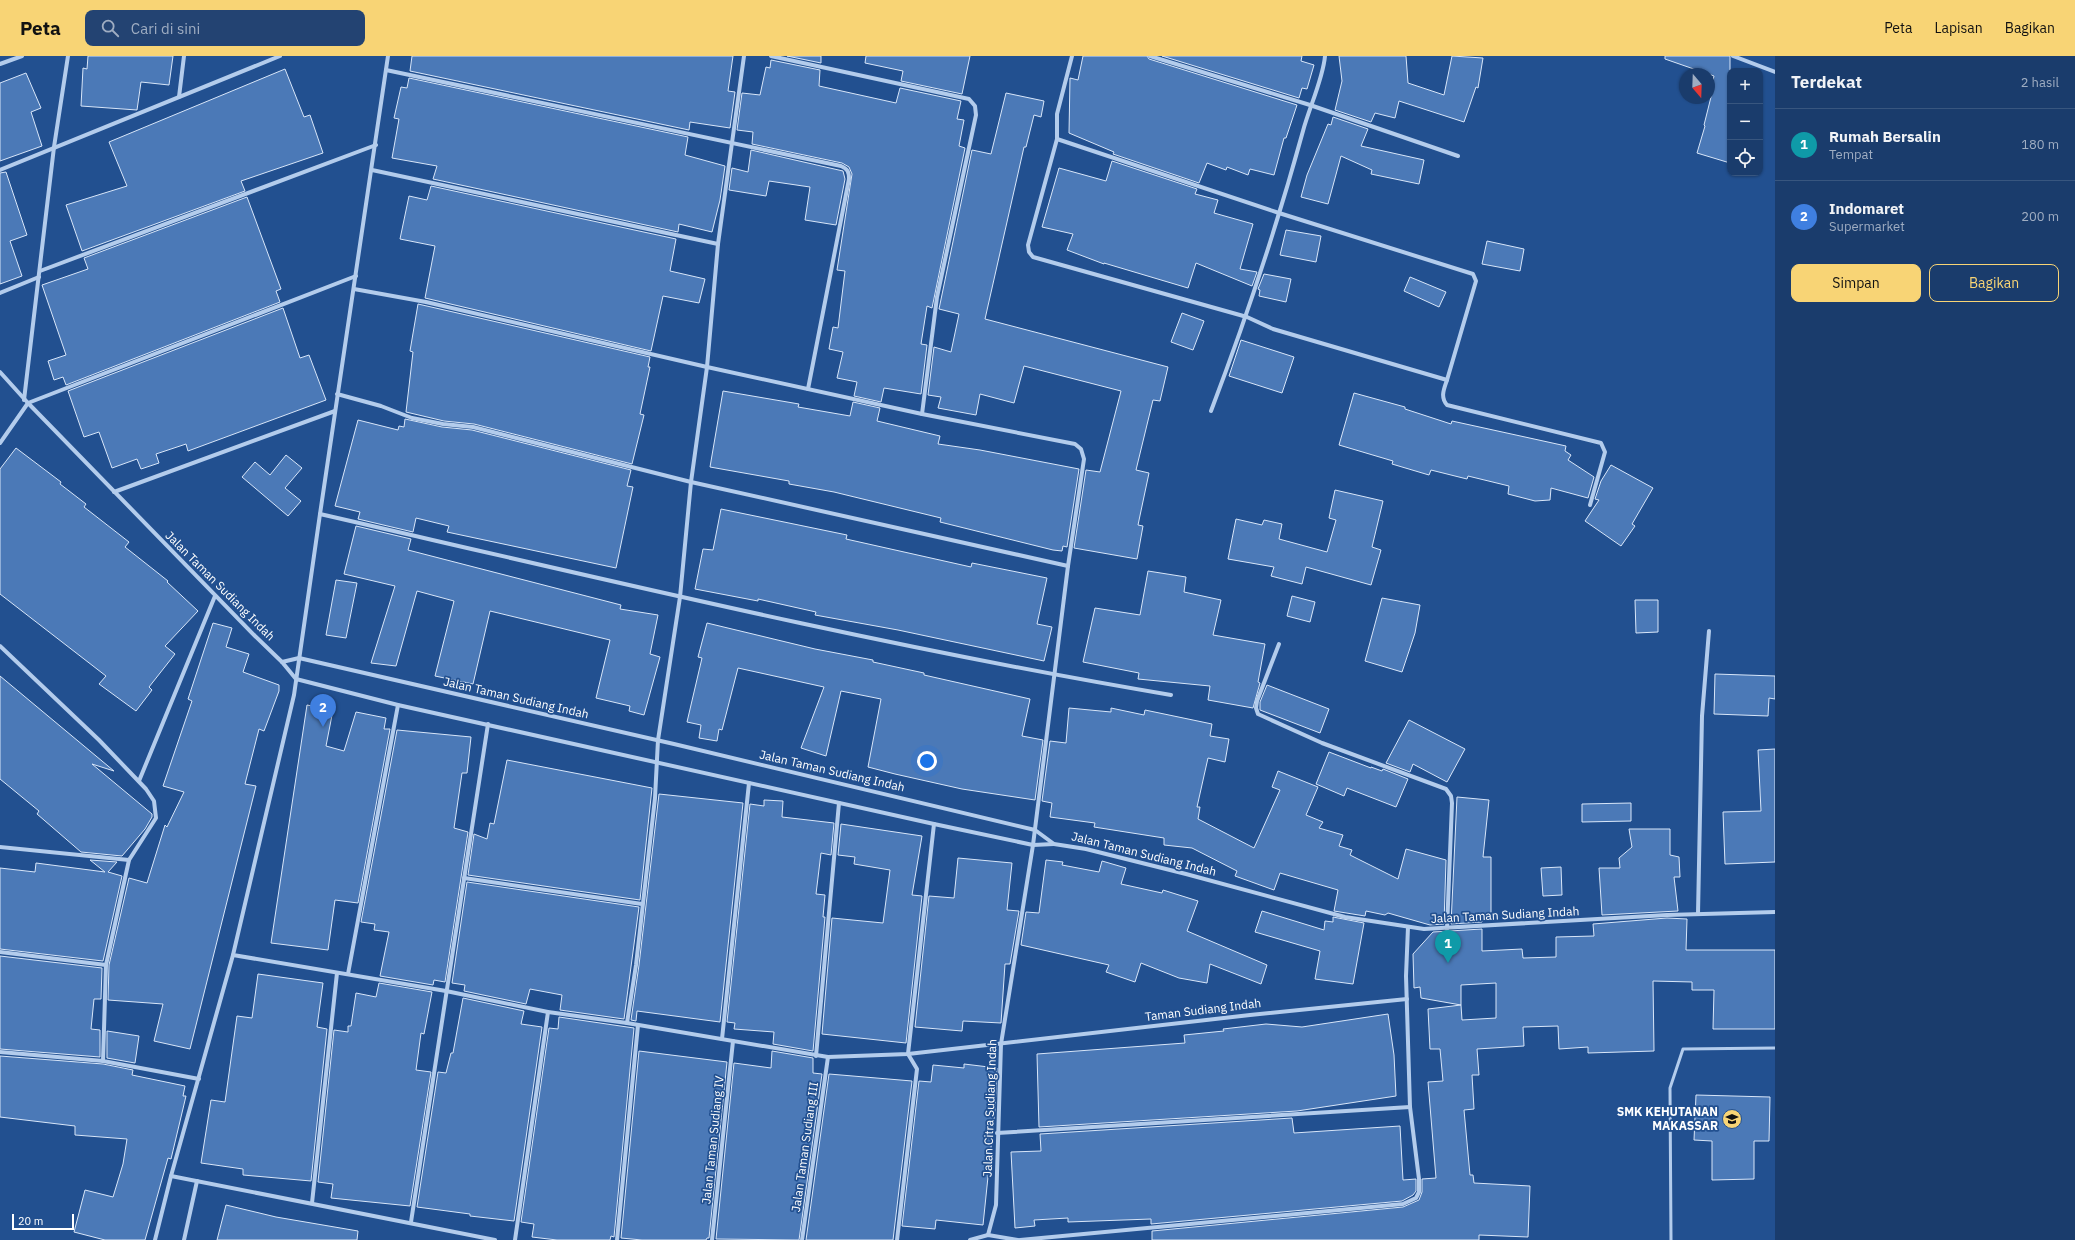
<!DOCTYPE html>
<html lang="id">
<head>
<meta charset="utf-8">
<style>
	:root { --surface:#1a3c6c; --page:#234372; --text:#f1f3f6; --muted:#9fadc2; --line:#38567f; --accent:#f8d475 }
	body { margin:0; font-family:"IBM Plex Sans",sans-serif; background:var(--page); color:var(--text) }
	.controls { position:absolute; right:12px; top:12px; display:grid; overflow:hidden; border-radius:8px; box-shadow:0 1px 3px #0004 }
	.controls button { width:36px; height:36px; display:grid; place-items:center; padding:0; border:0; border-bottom:1px solid var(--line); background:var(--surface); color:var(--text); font:20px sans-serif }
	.compass { position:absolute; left:1679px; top:12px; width:36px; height:36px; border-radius:50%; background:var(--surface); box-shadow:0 1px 3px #0004; rotate:161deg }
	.scale { position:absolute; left:12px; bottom:10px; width:62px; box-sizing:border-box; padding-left:4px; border:2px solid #fff; border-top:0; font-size:11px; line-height:14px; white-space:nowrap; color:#fff; -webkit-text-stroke:3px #225090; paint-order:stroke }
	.you { position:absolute; left:927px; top:705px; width:14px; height:14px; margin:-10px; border:3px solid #fff; border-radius:50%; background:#1a73e8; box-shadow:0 0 0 6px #1a73e833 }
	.badge { display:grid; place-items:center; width:26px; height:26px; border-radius:50%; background:var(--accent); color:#fff; font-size:13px; font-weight:700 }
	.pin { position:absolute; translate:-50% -33px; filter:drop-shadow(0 1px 2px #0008) }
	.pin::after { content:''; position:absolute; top:21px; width:14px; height:12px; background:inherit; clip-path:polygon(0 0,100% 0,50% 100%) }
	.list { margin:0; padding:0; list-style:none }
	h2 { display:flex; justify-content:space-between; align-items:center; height:52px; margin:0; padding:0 16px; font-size:17px }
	h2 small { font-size:13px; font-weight:400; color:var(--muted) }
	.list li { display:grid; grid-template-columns:26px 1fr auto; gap:12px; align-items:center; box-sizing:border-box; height:72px; padding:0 16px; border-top:1px solid var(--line) }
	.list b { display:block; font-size:15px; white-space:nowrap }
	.list p { margin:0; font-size:13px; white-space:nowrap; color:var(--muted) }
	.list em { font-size:13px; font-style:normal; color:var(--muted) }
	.actions { display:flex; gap:8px; padding:12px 16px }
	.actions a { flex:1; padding:9px 0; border:1px solid var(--accent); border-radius:8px; text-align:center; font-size:14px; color:var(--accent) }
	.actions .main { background:var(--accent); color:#111 }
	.icon { flex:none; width:22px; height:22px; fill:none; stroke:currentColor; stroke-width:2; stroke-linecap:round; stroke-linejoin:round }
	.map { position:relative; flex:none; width:1775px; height:1184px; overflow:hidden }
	header { display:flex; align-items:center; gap:24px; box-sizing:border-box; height:56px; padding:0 20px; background:var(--accent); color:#111 }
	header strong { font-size:19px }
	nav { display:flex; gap:22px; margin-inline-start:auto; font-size:14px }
	.search { width:280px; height:36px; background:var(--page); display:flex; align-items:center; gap:10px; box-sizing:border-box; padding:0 14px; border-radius:8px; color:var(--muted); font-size:15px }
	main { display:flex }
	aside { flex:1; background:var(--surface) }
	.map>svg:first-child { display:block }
</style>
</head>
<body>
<header>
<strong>Peta</strong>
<div class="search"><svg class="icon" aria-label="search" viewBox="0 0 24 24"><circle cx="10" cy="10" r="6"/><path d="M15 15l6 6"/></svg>Cari di sini</div>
<nav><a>Peta</a><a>Lapisan</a><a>Bagikan</a></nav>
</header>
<main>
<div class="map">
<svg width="1775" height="1184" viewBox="0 0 1775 1184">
	<rect width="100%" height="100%" fill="#225090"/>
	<g fill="#4b79b7" stroke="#d8e6f9">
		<polygon points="88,0 173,0 169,29 141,26 137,54 81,50 83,12 87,13"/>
		<polygon points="412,0 733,0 728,35 735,36 730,72 690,66 689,74 410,15"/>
		<polygon points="787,0 821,0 821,7"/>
		<polygon points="866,0 970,0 962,38 901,25 903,15 865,7"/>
		<polygon points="1083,0 1147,0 1149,3 1297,49 1286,82 1284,82 1274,119 1250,113 1248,119 1227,111 1226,114 1207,107 1199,127 1113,98 1114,96 1069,77 1070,22 1078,24"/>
		<polygon points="1162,0 1302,0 1301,5 1314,9 1307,33 1302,32 1299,42"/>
		<polygon points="1339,0 1406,0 1408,27 1444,39 1452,0 1483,2 1478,32 1476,31 1464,66 1399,45 1395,62 1375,57 1371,66 1335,54 1342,25"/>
		<polygon points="1665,0 1730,0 1730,107 1697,97 1705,70 1704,69 1713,33 1711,32 1714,20 1665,3"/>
		<polygon points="771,4 820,14 819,30 896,47 900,32 961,45 957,63 964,64 959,90 965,92 932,252 927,250 921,288 927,289 921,338 884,332 881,346 854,340 857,326 837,322 843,296 829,293 833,271 838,272 845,215 837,214 852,118 849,111 842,107 752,88 753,76 737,74 742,37 760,39 766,11 770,12"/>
		<polygon points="285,13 304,61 310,59 323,97 241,125 245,135 82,195 66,149 127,130 109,86"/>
		<polygon points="26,17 41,52 31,56 42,90 0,105 0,27"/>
		<polygon points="409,22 688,81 685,99 725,110 720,144 712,176 679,168 678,176 433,123 437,110 392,102 399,63 394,62 401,31 407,32"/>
		<polygon points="1006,37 1044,45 1041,61 1034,59 1026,91 1024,91 985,263 1168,311 1160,345 1153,344 1136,414 1149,417 1138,469 1143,470 1137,503 1074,492 1086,414 1100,416 1121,335 1024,310 1014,347 980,338 976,359 938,352 941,341 928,339 934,291 951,296 959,258 939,253 972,94 991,98"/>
		<polygon points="1333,61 1368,73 1361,90 1424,104 1419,128 1371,118 1372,114 1341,100 1328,148 1301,141 1307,119 1328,68 1331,69"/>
		<polygon points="751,94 843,115 845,123 836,169 805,164 810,131 769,125 766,140 729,134 732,112 748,116"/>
		<polygon points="1112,105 1197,133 1195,138 1218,144 1214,157 1253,168 1240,213 1257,216 1252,230 1196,207 1188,232 1104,207 1104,208 1067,194 1073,178 1042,171 1059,112 1106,125"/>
		<polygon points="6,116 27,179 10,185 22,220 0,228 0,117"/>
		<polygon points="431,130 676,183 670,215 705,223 699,247 663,240 651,295 425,242 435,190 400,183 409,140 427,144"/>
		<polygon points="247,141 281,233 276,235 280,246 66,329 63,321 54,324 48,305 66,299 42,229 88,213 84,202"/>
		<polygon points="1286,174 1321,180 1316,206 1280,199"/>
		<polygon points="1487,185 1524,193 1520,215 1482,208"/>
		<polygon points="1264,218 1291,223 1286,246 1259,240 1260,234 1258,233"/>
		<polygon points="1410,221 1446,236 1439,251 1404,235"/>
		<polygon points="418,248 650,301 648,311 650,311 640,358 644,359 632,408 474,368 444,365 406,356 413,296 410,295"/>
		<polygon points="283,252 300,302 309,299 326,344 188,395 186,388 156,398 159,407 141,413 137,403 112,412 99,376 84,381 68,335"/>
		<polygon points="1182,257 1204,265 1193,294 1171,286"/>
		<polygon points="1241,284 1294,301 1282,337 1229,320"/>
		<polygon points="723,335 799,348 798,351 850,360 853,346 880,352 877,365 940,380 938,388 980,394 1079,413 1067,491 1063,490 1062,495 1053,494 940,466 941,462 834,436 789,428 789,425 710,411"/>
		<polygon points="1354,337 1405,351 1405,353 1451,368 1452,365 1566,390 1565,395 1571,399 1568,404 1594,421 1588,442 1551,432 1550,444 1535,445 1508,438 1509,430 1468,420 1467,423 1431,414 1429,419 1392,408 1393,405 1339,389"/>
		<polygon points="405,363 442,371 472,374 631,414 627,430 633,431 616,512 447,476 449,470 416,462 413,476 358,463 360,456 335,450 358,364 398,374 399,370 404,371"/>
		<polygon points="16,392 61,426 60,428 86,448 84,451 129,486 125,491 168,525 167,526 198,555 165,590 175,598 149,631 152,634 136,655 99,628 106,620 0,538 0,413"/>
		<polygon points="286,399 302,412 285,432 301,445 288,460 242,421 255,406 270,419"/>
		<polygon points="1611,409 1653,432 1632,468 1635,470 1621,490 1585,465 1599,444 1595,443 1601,425"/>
		<polygon points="1335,434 1383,445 1372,491 1381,494 1371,529 1306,511 1302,528 1271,520 1274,511 1228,503 1236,463 1262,469 1264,464 1282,468 1279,483 1327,496 1336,464 1329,462"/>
		<polygon points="721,453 847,479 846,483 971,511 972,507 1047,522 1037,568 1052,571 1044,605 898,574 815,559 816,556 758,543 758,545 695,533 703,493 713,494"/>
		<polygon points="356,470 411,483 408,494 621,549 620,553 658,559 650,598 660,601 644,659 629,655 630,650 596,642 610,584 490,555 473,628 435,620 454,545 417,535 396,610 371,607 395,530 344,518"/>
		<polygon points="1148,515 1186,521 1184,536 1221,544 1213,579 1265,588 1258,626 1260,627 1253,652 1208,644 1210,630 1138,623 1139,617 1083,606 1095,552 1140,559"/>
		<polygon points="336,524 357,527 346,582 326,579"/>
		<polygon points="1292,540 1315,546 1310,566 1287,560"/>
		<polygon points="1382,542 1420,549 1415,577 1402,616 1365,605"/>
		<polygon points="1635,544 1658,544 1658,576 1636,577"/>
		<polygon points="213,567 232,572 226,591 249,598 243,616 279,629 279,635 264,675 259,673 245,728 256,730 190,993 154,985 163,948 108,944 109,909 129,822 147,827 165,769 167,771 184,736 163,730 192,645 188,643"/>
		<polygon points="707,567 815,593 873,604 873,606 924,617 924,619 1030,643 1022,680 1043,684 1035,744 962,733 895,718 868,711 881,643 841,635 826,700 801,692 824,631 738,612 722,674 719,673 717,685 699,682 701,669 687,666 702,602 698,601"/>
		<polygon points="1715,618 1775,620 1775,643 1769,642 1768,660 1714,658"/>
		<polygon points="0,620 114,715 92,708 152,758 152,761 145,773 122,800 81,796 37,758 39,755 0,723"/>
		<polygon points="1267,629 1329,653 1320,677 1260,654 1260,646"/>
		<polygon points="307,649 333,654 326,690 344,695 356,656 386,662 384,673 390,673 358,847 335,844 328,894 271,887"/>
		<polygon points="1069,652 1111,656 1111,652 1144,659 1145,654 1212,668 1210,680 1229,683 1225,706 1208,702 1197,751 1200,751 1198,763 1254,792 1280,734 1272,731 1278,715 1318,731 1306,759 1323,766 1319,772 1343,779 1339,790 1352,794 1350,799 1398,823 1406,793 1446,804 1444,868 1430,869 1388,857 1385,859 1366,855 1365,860 1334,855 1338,834 1280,817 1274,834 1235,820 1237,815 1192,792 1164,789 1164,782 1094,771 1095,767 1050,761 1052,747 1042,745 1050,685 1066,687"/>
		<polygon points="1409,664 1465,693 1447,726 1413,708 1410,716 1386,707"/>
		<polygon points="397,674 471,681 467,717 462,717 454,772 468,776 445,926 434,924 433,929 380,920 389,876 374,874 375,868 361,866"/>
		<polygon points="1775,693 1775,806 1725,808 1723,756 1761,755 1758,694"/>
		<polygon points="1329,696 1371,712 1371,711 1382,715 1383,713 1408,723 1396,751 1347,732 1344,740 1316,728"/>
		<polygon points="507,704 652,732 640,844 468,819 474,778 487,783 490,767 494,768"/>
		<polygon points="659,738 743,747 720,966 637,955 636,965 631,964 639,909"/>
		<polygon points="1457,741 1489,744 1483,801 1491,801 1491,860 1482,860 1482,866 1451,868"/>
		<polygon points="764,744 783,745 782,761 834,767 831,799 821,797 816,838 825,839 823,861 825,861 813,995 773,988 774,976 734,973 735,967 727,966 750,748 764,750"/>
		<polygon points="1631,747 1631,765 1582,766 1582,748"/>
		<polygon points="841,768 922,780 912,839 922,840 906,987 822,978 832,862 883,867 890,814 854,808 855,801 838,799"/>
		<polygon points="1629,773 1670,773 1670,799 1679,801 1680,821 1674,821 1678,855 1602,859 1599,812 1620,812 1619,802 1632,791"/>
		<polygon points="958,802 1012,807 1007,854 1019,855 1010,908 1005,908 1001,967 963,965 962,975 915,971 929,840 954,842"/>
		<polygon points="90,804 117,806 108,816 122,820 103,905 0,893 0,812 35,816 36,807 105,816"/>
		<polygon points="1046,804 1063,806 1062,809 1099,816 1102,805 1126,812 1121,828 1162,837 1163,834 1198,845 1187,875 1267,909 1261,928 1210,908 1207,927 1179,922 1141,907 1135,926 1106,916 1109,909 1021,889 1026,856 1039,857"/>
		<polygon points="1561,811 1562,839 1543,840 1541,812"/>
		<polygon points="467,826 639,851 624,963 560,954 562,939 530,933 526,948 464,935 465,929 452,927"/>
		<polygon points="1262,855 1324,874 1325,865 1333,866 1333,861 1364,867 1353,928 1315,923 1320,895 1255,876"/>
		<polygon points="1667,862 1687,863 1686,894 1775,894 1775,973 1713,973 1714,934 1692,934 1692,926 1653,925 1654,995 1588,997 1588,991 1559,993 1558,970 1523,971 1524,990 1477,993 1479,1019 1472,1019 1474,1053 1464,1054 1470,1119 1473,1119 1474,1127 1530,1130 1528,1181 1479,1179 1479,1184 1152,1184 1152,1175 1403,1151 1419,1144 1422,1136 1422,1123 1436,1122 1428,1026 1443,1025 1440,993 1430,993 1428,953 1461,949 1462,964 1496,962 1496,927 1461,929 1461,949 1421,942 1420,931 1414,932 1413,898 1433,876 1482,873 1482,895 1522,893 1523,902 1556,901 1556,881 1594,880 1593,868"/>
		<polygon points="0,900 102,912 101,943 94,943 91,973 100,974 100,1001 0,993"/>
		<polygon points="258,918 323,927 317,971 327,973 311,1125 243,1119 243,1113 201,1107 211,1044 225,1046 237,960 252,962"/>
		<polygon points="379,927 432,936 424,978 421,977 416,1014 431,1016 410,1150 331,1142 333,1128 318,1126 334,974 348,976 348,970 351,970 356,937 376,941"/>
		<polygon points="463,942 524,955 521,968 542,971 514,1165 470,1160 470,1158 417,1151 438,1016 446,1017 451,997 453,997"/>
		<polygon points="1388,958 1394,999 1396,1040 1297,1055 1039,1071 1037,998 1185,987 1184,979 1224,975 1223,973 1266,968 1302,971"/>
		<polygon points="559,961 634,972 614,1181 611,1180 610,1184 557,1184 532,1181 534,1168 521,1166 549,972 558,973"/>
		<polygon points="107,975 139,980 135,1007 107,1002"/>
		<polygon points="639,995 727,1006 709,1182 707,1182 706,1184 642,1184 621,1182"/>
		<polygon points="772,995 813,1002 813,1017 822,1018 799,1184 716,1183 734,1007 771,1012"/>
		<polygon points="0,1000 103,1008 133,1014 132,1019 185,1030 183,1040 186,1040 171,1103 168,1102 145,1184 105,1184 74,1176 85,1134 113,1141 123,1108 127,1083 75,1079 75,1070 0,1061"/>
		<polygon points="964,1008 997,1012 995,1053 983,1169 936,1164 935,1173 902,1170 919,1025 931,1026 933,1009 964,1012"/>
		<polygon points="829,1018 912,1025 893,1184 806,1184"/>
		<polygon points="1696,1039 1770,1041 1769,1085 1754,1085 1754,1123 1712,1124 1712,1085 1694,1084"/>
		<polygon points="1292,1062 1294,1077 1400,1070 1403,1124 1416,1123 1416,1135 1413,1139 1402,1145 1151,1168 1151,1163 1068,1166 1068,1162 1034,1164 1035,1170 1015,1172 1011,1096 1041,1095 1040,1078"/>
		<polygon points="226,1149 276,1161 358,1175 357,1184 217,1184"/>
	</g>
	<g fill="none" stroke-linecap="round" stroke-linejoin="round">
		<polyline stroke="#b3ccec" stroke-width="3" points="1671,1184 1670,1032 1683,993 1775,992"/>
		<g stroke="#b3ccec" stroke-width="4">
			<polyline points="771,0 969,43 975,50 976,59 937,241 922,358"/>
			<path d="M1072,0L1057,58V83L1279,157L1473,218L1476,225L1447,324C1444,333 1440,341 1447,349L1601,387L1605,396L1590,449"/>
			<polyline points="1150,0 1310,49 1458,100"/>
			<polyline points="1733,0 1775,16"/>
			<polyline points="0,8 22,0"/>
			<path d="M386,14L841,110C848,113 849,116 849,123L808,333"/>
			<polyline points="179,41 184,0"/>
			<polyline points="1057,83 1028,189 1029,196 1033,201 1247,261 1273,273 1447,324"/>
			<polyline points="0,114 280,0"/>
			<polyline points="372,114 718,188"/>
			<polyline points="40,215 376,89"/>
			<polyline points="354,233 426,246 707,311 718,188 744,0"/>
			<polyline points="0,237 39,221"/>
			<polyline points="0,316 28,347 255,580 282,606 296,623 398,649 934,768 1033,789 1054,788"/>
			<polyline points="337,338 381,350 412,362 443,368 473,371 691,426 1068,510"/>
			<polyline points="24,344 54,91 68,0"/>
			<path d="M1211,355C1246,263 1277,170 1303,75C1309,52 1323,23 1325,0"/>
			<polyline points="0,387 28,347 356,220"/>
			<polyline points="114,436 335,355"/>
			<polyline points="320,458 388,0"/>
			<polyline points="1279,588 1257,645 1256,652 1258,658 1322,687 1446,733 1451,740 1452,747 1447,873"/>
			<polyline points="0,590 99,684 146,733 154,745 156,762 129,804 0,791"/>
			<polyline points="282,606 299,602 674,688 1035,774 1054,788 1086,793 1186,818 1345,861 1424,873 1667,859 1775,856"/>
			<path d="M1171,639C885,591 603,523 320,458L294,639L233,899L446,935L548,956L627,967L828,1001L908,998L1250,959L1407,943"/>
			<polyline points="139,725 215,540"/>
			<polyline points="129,804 106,909 103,1005 199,1023"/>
			<polyline points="464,822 642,848"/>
			<polyline points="1698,858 1702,660 1709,575"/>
			<polyline points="0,896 106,909"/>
			<polyline points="348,918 398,649"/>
			<polyline points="627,967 636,909 655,742 658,684 680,541 691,426 707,311 922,358 1075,388 1081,393 1084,403 1068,510 1033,789 1001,988 996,1149 988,1179"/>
			<polyline points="722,983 749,727"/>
			<polyline points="0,996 103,1005"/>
			<polyline points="816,1000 839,747"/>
			<polyline points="997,1077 1410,1051"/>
			<polyline points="171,1120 495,1184"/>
			<polyline points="312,1147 337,917"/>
			<polyline points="411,1166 488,668"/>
			<polyline points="155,1184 171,1120 233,899"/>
			<polyline points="184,1184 197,1125"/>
			<polyline points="515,1184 548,956"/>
			<polyline points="617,1184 638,969"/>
			<polyline points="712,1184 733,985"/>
			<polyline points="802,1184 828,1001"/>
			<polyline points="897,1184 917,1013 908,998 934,768"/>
			<polyline points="970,1184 988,1179 1018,1184"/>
			<polyline points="1020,1184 1403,1148 1416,1142 1419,1136 1419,1123 1410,1051 1406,920 1408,871"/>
		</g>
	</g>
	<defs>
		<g id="school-disc" transform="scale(1)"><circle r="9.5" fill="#f8d475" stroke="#225090"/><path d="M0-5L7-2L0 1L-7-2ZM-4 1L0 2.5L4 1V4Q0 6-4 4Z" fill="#111"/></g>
	</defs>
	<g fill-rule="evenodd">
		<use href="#school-disc" x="1732" y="1063"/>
	</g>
	<g text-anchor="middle" stroke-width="3.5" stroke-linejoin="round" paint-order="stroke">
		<g font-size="12" fill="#fff" stroke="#225090">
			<text transform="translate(220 530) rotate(45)" y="4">Jalan Taman Sudiang Indah</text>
			<text transform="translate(516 642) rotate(13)" y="4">Jalan Taman Sudiang Indah</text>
			<text transform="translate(832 715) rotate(13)" y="4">Jalan Taman Sudiang Indah</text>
			<text transform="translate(1144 798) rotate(14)" y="4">Jalan Taman Sudiang Indah</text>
			<text transform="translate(1505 859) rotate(-3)" y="4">Jalan Taman Sudiang Indah</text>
			<text transform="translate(1203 954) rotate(-7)" y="4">Taman Sudiang Indah</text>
			<text transform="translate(990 1052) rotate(-88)" y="4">Jalan Citra Sudiang Indah</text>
			<text transform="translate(713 1084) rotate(-84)" y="4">Jalan Taman Sudiang IV</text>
			<text transform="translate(805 1091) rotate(-82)" y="4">Jalan Taman Sudiang III</text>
		</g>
		<g font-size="12" font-weight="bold" fill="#fff" stroke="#225090" text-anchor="end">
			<text x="1718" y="1060">SMK KEHUTANAN<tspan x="1718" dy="14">MAKASSAR</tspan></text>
		</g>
	</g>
</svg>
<div class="controls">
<button>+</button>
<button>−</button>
<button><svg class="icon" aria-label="locate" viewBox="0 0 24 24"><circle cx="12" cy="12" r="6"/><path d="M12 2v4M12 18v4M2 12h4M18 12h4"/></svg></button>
</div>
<svg class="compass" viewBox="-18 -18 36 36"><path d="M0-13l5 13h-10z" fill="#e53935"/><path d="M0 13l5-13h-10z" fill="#9fadc2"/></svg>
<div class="scale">20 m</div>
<div class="you"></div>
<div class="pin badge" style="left:1448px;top:907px;background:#0f9aa8">1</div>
<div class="pin badge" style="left:323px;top:671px;background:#3f7fe0">2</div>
</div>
<aside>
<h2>Terdekat<small>2 hasil</small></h2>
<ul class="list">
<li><span class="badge" style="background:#0f9aa8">1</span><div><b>Rumah Bersalin</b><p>Tempat</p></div><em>180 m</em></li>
<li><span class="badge" style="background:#3f7fe0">2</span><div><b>Indomaret</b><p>Supermarket</p></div><em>200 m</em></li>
</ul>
<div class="actions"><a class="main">Simpan</a><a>Bagikan</a></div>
</aside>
</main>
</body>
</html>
